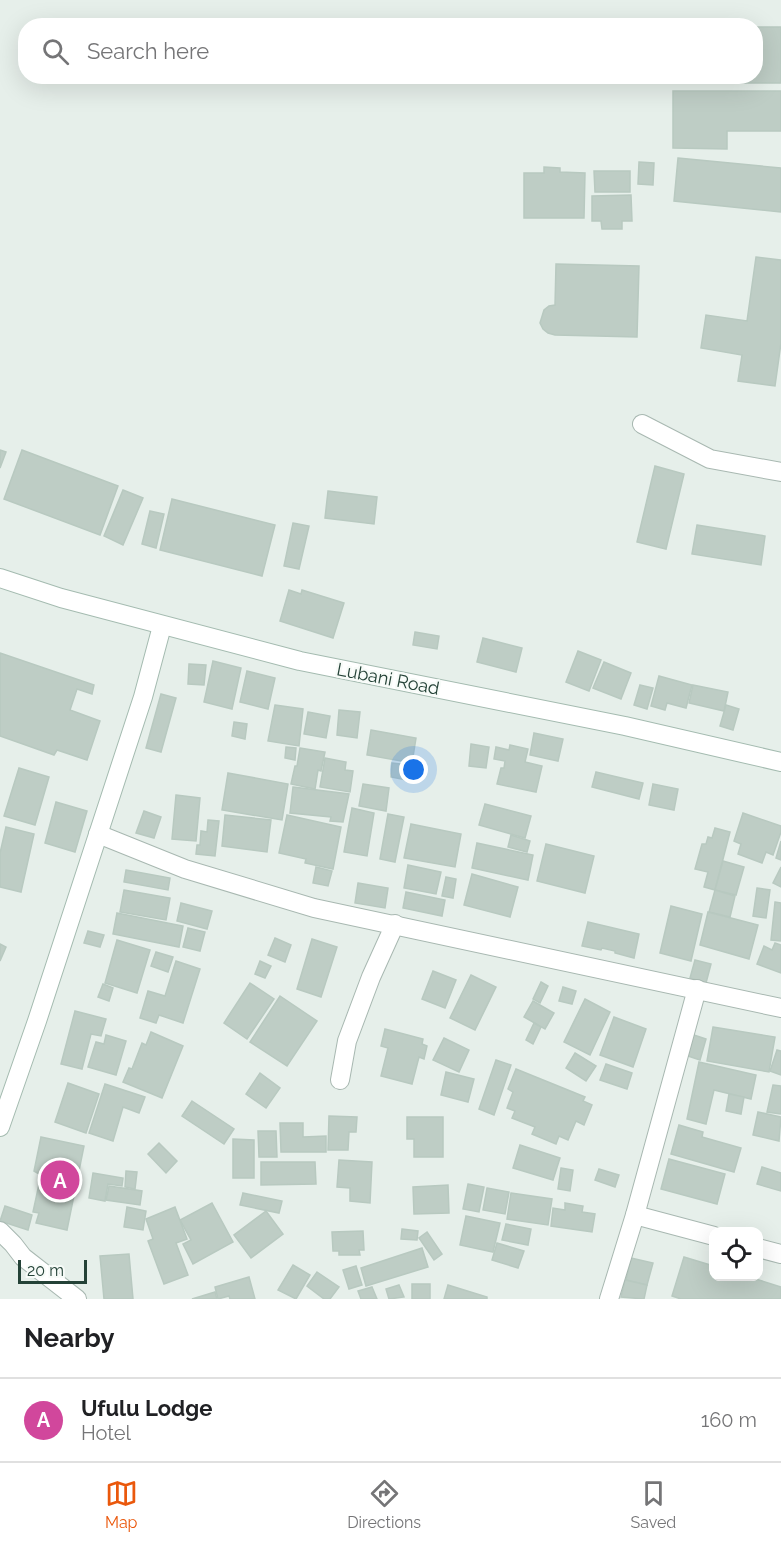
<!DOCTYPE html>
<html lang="en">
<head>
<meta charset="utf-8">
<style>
	:root { --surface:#fff; --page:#f6f6f6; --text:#202124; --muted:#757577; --line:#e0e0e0; --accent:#ea580c }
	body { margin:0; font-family:Raleway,sans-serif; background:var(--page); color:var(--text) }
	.controls { position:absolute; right:18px; bottom:18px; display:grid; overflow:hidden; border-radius:12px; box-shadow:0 6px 24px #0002 }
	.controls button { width:54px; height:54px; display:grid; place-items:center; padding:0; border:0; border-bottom:2px solid var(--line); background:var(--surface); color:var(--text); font:30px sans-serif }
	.scale { position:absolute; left:18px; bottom:15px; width:69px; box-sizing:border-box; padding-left:6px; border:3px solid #244237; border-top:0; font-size:16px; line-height:21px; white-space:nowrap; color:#244237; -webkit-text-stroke:4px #f7fbf8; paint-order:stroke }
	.you { position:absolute; left:414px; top:770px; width:21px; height:21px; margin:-15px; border:4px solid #fff; border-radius:50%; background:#1a73e8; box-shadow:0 0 0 9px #1a73e833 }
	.badge { display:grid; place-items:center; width:39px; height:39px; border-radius:50%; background:var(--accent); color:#fff; font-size:20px; font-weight:700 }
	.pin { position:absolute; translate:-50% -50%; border:3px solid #fff; box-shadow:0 2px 6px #0006 }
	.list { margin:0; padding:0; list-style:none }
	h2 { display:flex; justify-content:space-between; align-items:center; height:78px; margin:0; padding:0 24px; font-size:26px }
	h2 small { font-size:20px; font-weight:400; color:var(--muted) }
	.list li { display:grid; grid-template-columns:39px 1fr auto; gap:18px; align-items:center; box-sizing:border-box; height:84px; padding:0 24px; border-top:2px solid var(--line) }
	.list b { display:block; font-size:22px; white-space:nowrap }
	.list p { margin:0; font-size:20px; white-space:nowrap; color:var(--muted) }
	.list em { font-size:20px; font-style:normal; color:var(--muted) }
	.icon { flex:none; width:33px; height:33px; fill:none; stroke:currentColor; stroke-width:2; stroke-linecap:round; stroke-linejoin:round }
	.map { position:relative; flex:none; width:781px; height:1299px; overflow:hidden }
	.search { position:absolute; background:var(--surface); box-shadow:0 6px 24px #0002; left:18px; right:18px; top:18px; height:66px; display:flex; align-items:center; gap:15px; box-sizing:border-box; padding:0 21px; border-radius:24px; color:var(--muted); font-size:22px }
	.sheet { height:162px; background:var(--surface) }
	nav { display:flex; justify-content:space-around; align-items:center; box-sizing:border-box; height:84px; border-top:2px solid var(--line); background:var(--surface); font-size:16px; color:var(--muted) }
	nav a { display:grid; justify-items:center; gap:3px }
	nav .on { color:var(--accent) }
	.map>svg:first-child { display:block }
</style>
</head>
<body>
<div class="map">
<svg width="781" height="1299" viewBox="0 0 781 1299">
	<rect width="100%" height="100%" fill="#e6efea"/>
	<g fill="#becdc5" stroke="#b8c9c0" stroke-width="1.5">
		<polygon points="756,27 781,27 781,83 703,83 703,76 756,76"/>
		<polygon points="673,91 781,91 781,131 727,131 727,149 673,148"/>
		<polygon points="678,158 781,168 781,212 674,201"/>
		<polygon points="639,162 654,163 653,185 638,184"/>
		<polygon points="544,167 560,168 560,172 585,173 584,218 524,218 524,173 544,173"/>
		<polygon points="594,171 630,171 630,192 595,192"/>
		<polygon points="631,195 632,221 622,221 622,229 602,229 601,221 592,221 592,196"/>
		<polygon points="756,257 781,260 781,343 775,386 738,381 742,355 701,348 706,315 747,321"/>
		<polygon points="556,264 639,266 637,337 555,335 548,333 543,329 540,323 544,310 549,306 555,305"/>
		<polygon points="0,450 6,452 0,468"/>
		<polygon points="22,450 118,486 100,535 4,499"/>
		<polygon points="655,466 684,474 666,549 637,542"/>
		<polygon points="123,490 143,498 123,545 104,536"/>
		<polygon points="328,491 377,497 374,524 325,518"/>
		<polygon points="172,499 275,525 262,576 160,550"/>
		<polygon points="150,511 164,514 156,548 142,544"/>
		<polygon points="293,523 309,526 299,569 284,566"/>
		<polygon points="697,525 765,536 761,565 692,554"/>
		<polygon points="289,590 301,594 302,590 344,603 333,638 280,621"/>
		<polygon points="415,632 439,636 437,649 413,645"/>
		<polygon points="483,638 522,648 516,672 477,662"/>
		<polygon points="578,651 601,660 589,691 566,682"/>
		<polygon points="0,653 94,685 92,694 77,689 70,710 100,721 87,760 57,750 54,755 0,736"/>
		<polygon points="213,661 241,668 232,709 204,702"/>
		<polygon points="604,662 631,673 621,699 593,688"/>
		<polygon points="189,664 206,665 204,685 188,684"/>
		<polygon points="247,671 275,678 268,709 240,702"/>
		<polygon points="659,676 692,685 686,708 667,703 665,710 651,706"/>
		<polygon points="640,685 653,688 647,709 634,705"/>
		<polygon points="693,685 728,692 724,711 689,703"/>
		<polygon points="161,694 176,698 161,752 146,748"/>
		<polygon points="275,705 303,709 299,746 268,741"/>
		<polygon points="726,705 739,709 733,730 720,726"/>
		<polygon points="339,710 360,712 357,738 337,735"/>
		<polygon points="308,712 330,716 326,738 304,734"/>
		<polygon points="234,722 247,724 245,739 232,736"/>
		<polygon points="371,730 416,738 412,763 367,755"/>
		<polygon points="534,733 563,739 558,761 530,755"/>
		<polygon points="471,744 489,747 486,768 469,766"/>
		<polygon points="510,745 528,749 525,762 542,766 536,792 497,784 501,768 504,768 505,761 494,759 496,747 509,750"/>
		<polygon points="286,747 296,748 295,760 285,758"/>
		<polygon points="300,748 325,752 321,771 318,770 315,789 291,784 295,766 297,766"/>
		<polygon points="325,758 346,762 345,770 353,771 350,792 320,787"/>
		<polygon points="392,763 409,765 407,780 391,777"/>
		<polygon points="19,768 49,777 35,825 4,816"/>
		<polygon points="596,772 643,783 639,799 592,787"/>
		<polygon points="228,773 288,784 282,820 222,810"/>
		<polygon points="363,784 389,788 386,811 359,806"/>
		<polygon points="653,784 678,789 674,810 649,805"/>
		<polygon points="293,787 349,794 343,822 330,821 331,817 290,813"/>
		<polygon points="176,795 200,798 196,841 172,839"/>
		<polygon points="56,802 87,811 75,852 45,843"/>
		<polygon points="485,804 531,816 525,838 479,825"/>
		<polygon points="352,808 374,813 367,856 344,852"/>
		<polygon points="144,811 161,817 154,838 136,833"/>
		<polygon points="743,813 781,826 781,832 773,855 766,852 762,863 738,854 741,844 734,841"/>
		<polygon points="388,814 404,817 395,862 380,859"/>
		<polygon points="225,815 271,820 267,852 222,846"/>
		<polygon points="287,815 341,827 333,869 305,863 306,859 279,853"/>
		<polygon points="208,820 219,821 215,856 196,854 197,845 200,845 201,831 207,832"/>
		<polygon points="411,824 461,834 455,867 404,858"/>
		<polygon points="6,827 34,834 21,892 0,887 0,853"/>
		<polygon points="715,828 730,832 715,890 704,887 708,872 695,869 702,844 706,844 708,837 712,838"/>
		<polygon points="511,835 530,841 527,852 508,847"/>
		<polygon points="781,841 781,860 776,858"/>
		<polygon points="477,843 533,855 528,880 472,868"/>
		<polygon points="546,844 594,856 585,893 537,881"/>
		<polygon points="723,861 744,867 736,895 715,890"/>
		<polygon points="408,865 441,872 436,894 404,888"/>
		<polygon points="316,867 332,871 328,886 313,883"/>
		<polygon points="781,867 781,887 773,883"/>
		<polygon points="126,870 170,878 168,890 124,882"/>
		<polygon points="472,874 518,887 510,917 464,905"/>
		<polygon points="446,877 456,879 453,898 442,896"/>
		<polygon points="358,883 388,888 385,908 355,903"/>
		<polygon points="757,888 770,890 766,918 753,916"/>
		<polygon points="124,890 170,898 166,920 120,912"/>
		<polygon points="715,890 735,896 730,917 709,912"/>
		<polygon points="406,892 445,900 442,916 403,908"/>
		<polygon points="775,902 781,903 781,941 771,940"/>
		<polygon points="181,903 212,911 207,929 177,921"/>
		<polygon points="671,906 702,914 691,961 660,953"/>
		<polygon points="708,912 758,925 749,959 700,945"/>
		<polygon points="117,913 183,926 179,947 113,934"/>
		<polygon points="588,922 639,934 634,958 615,953 615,951 602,948 601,950 582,946"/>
		<polygon points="188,928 205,932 200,951 183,947"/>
		<polygon points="88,931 104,935 100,947 84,943"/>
		<polygon points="275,938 291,945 285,962 268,955"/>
		<polygon points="312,939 337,947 321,997 297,989"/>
		<polygon points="117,940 150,950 137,993 105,983"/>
		<polygon points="775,943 781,945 781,973 757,964 764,946 772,950"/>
		<polygon points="0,944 6,947 0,961"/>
		<polygon points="156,952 173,957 168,972 151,966"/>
		<polygon points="695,960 711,964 706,983 690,978"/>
		<polygon points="176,961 200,969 183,1023 159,1015 156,1023 140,1018 148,991 165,996"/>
		<polygon points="260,961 271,966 265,978 255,974"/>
		<polygon points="433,971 456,980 445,1008 422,999"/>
		<polygon points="471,975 496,987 475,1030 450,1018"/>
		<polygon points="541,982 548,986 540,1003 533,999"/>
		<polygon points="250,983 274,999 247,1039 224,1023"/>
		<polygon points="103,984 113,988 109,1001 98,997"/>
		<polygon points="563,987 576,991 572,1004 559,1001"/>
		<polygon points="280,996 317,1021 287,1066 250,1042"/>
		<polygon points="585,999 610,1012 590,1055 564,1042"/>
		<polygon points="533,1001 554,1013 545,1029 524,1017"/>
		<polygon points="75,1011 106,1019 101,1036 91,1034 82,1069 61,1064"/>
		<polygon points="614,1017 646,1029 633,1067 600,1055"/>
		<polygon points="534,1023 541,1027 533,1044 526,1040"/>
		<polygon points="713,1027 775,1037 769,1072 707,1061"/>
		<polygon points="385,1029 423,1039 422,1044 427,1046 424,1059 419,1057 412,1084 381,1076 388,1048 381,1046"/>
		<polygon points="151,1032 183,1046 162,1098 123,1082 129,1068 132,1069 142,1043 146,1045"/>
		<polygon points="691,1034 706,1039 700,1060 685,1055"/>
		<polygon points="106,1035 126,1041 116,1075 88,1067 96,1042 104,1044"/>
		<polygon points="444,1038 469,1050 459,1072 433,1060"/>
		<polygon points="777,1050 781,1051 781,1075 770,1071"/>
		<polygon points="575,1053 596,1066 586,1081 566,1068"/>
		<polygon points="496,1060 511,1065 494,1115 479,1109"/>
		<polygon points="699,1062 756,1075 751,1099 714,1090 706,1124 687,1119"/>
		<polygon points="606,1064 632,1073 627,1089 600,1080"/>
		<polygon points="516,1069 585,1097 583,1101 592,1105 584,1125 576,1121 568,1140 559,1136 556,1144 532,1134 535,1127 512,1118 515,1111 507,1108 513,1092 508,1089"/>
		<polygon points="446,1072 474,1079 468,1102 441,1095"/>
		<polygon points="260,1073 280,1088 266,1108 246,1094"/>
		<polygon points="68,1083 99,1094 86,1133 55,1122"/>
		<polygon points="105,1084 145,1097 139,1113 123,1107 113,1141 89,1133"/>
		<polygon points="773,1085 781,1086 781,1114 767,1112"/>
		<polygon points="729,1094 744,1097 741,1114 726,1111"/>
		<polygon points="192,1101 234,1129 224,1144 182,1116"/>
		<polygon points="758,1112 781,1117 779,1141 753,1135"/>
		<polygon points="329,1116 357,1117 356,1132 349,1132 348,1150 328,1150"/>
		<polygon points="407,1117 443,1117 443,1157 414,1157 414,1139 407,1139"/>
		<polygon points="280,1123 303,1123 303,1137 326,1136 326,1152 281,1152"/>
		<polygon points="679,1125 703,1132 702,1137 741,1148 734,1172 671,1154"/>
		<polygon points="258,1131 276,1131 277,1157 259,1157"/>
		<polygon points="41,1137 84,1146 67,1230 36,1223 39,1213 33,1212 41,1175 34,1171"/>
		<polygon points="233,1139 254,1140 254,1178 233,1178"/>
		<polygon points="159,1143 177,1161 166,1173 148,1154"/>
		<polygon points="520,1145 560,1158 553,1180 513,1168"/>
		<polygon points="669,1159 725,1174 717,1204 661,1189"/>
		<polygon points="339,1160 372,1162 370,1203 350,1201 350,1188 337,1187"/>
		<polygon points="261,1162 315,1162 316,1184 261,1185"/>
		<polygon points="762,1167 781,1173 781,1191 757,1184"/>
		<polygon points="561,1168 573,1170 570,1191 558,1189"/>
		<polygon points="599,1169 619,1175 615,1187 595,1180"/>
		<polygon points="126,1171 137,1172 135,1189 125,1187"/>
		<polygon points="93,1173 123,1178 122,1186 108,1184 105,1201 89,1198"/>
		<polygon points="468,1184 484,1187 479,1212 463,1209"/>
		<polygon points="448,1185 449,1213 414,1214 413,1187"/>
		<polygon points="109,1186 142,1191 140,1205 106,1200"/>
		<polygon points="487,1188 509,1192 505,1214 483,1210"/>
		<polygon points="243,1193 282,1201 279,1213 240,1205"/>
		<polygon points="511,1193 552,1199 548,1225 507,1219"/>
		<polygon points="212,1203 233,1242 193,1264 183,1244 191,1240 180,1220"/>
		<polygon points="565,1203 583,1206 582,1212 595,1214 592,1232 551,1226 553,1208 565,1210"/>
		<polygon points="5,1206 32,1215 28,1230 0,1221"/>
		<polygon points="127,1207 146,1211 143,1230 124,1227"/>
		<polygon points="175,1207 187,1239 176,1243 188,1275 164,1284 148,1241 153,1239 146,1219"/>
		<polygon points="266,1211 283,1234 251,1258 234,1235"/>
		<polygon points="466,1216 500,1223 493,1252 460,1245"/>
		<polygon points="506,1224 531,1229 528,1245 502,1240"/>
		<polygon points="402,1229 418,1231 417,1240 401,1239"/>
		<polygon points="363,1231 364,1250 359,1250 360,1255 339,1255 339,1251 333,1251 332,1232"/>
		<polygon points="427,1232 442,1254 434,1260 419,1238"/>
		<polygon points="497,1243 524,1251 518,1268 492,1260"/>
		<polygon points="422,1248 428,1267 366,1286 361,1268"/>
		<polygon points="129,1254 133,1299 104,1299 100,1256"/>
		<polygon points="684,1257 714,1266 714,1276 746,1276 781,1287 781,1299 681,1299 672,1296"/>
		<polygon points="631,1258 653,1263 647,1285 626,1280"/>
		<polygon points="293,1265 310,1275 296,1299 278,1290"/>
		<polygon points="356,1266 362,1285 349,1289 343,1270"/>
		<polygon points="317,1272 339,1287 330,1299 324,1299 307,1286"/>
		<polygon points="249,1277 255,1299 230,1299 229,1296 218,1299 215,1287"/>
		<polygon points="625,1280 647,1285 644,1299 621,1297"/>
		<rect x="412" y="1284" width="18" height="15"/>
		<polygon points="399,1285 404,1297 389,1299 386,1289"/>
		<polygon points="448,1285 487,1297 487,1299 444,1299"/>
		<polygon points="372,1287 377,1299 361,1299 358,1291"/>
		<polygon points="215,1292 217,1299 192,1299"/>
	</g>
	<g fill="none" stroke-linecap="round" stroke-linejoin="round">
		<g stroke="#a8b8b1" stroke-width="20">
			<g id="street">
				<polyline points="642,424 710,459 781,472"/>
				<polyline points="98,834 185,869 314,908 781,1008"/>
				<polyline points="340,1080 347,1041 371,977 395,924"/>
				<polyline points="635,1215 714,1236"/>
				<polyline points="0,1231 13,1244 23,1257 77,1299"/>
				<polyline points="758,1248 781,1254"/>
				<polyline points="609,1299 635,1215 697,989"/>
			</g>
		</g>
		<g stroke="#a4bbb0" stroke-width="20">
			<g id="secondary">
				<polyline points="0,578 61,598 300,661 625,726 781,762"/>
				<polyline points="0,1127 37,1021 143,697 162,626"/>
			</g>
		</g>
		<use href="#street" stroke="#fff" stroke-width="18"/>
		<use href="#secondary" stroke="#fff" stroke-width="18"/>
	</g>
	<g text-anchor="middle" stroke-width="4.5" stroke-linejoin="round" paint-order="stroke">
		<g font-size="18" fill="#244237" stroke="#f7fbf8">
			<text transform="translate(388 679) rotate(11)" y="6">Lubani Road</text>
		</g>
	</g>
</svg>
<div class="controls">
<button><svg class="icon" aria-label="locate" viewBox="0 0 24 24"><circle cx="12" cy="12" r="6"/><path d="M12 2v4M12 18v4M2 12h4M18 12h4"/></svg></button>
</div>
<div class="scale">20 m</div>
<div class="you"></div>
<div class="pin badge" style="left:60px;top:1180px;background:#d1479c">A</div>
<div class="search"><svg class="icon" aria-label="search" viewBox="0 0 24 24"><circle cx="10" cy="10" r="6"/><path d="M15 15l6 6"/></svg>Search here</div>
</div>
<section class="sheet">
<h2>Nearby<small></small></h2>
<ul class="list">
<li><span class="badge" style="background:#d1479c">A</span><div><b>Ufulu Lodge</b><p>Hotel</p></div><em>160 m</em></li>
</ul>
</section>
<nav>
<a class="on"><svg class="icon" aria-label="map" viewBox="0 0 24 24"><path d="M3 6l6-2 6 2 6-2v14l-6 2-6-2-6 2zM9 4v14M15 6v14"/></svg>Map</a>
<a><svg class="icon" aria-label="directions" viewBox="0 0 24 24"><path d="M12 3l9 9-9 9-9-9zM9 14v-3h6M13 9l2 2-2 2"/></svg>Directions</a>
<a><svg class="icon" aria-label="saved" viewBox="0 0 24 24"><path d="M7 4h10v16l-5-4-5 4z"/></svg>Saved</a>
</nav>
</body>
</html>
